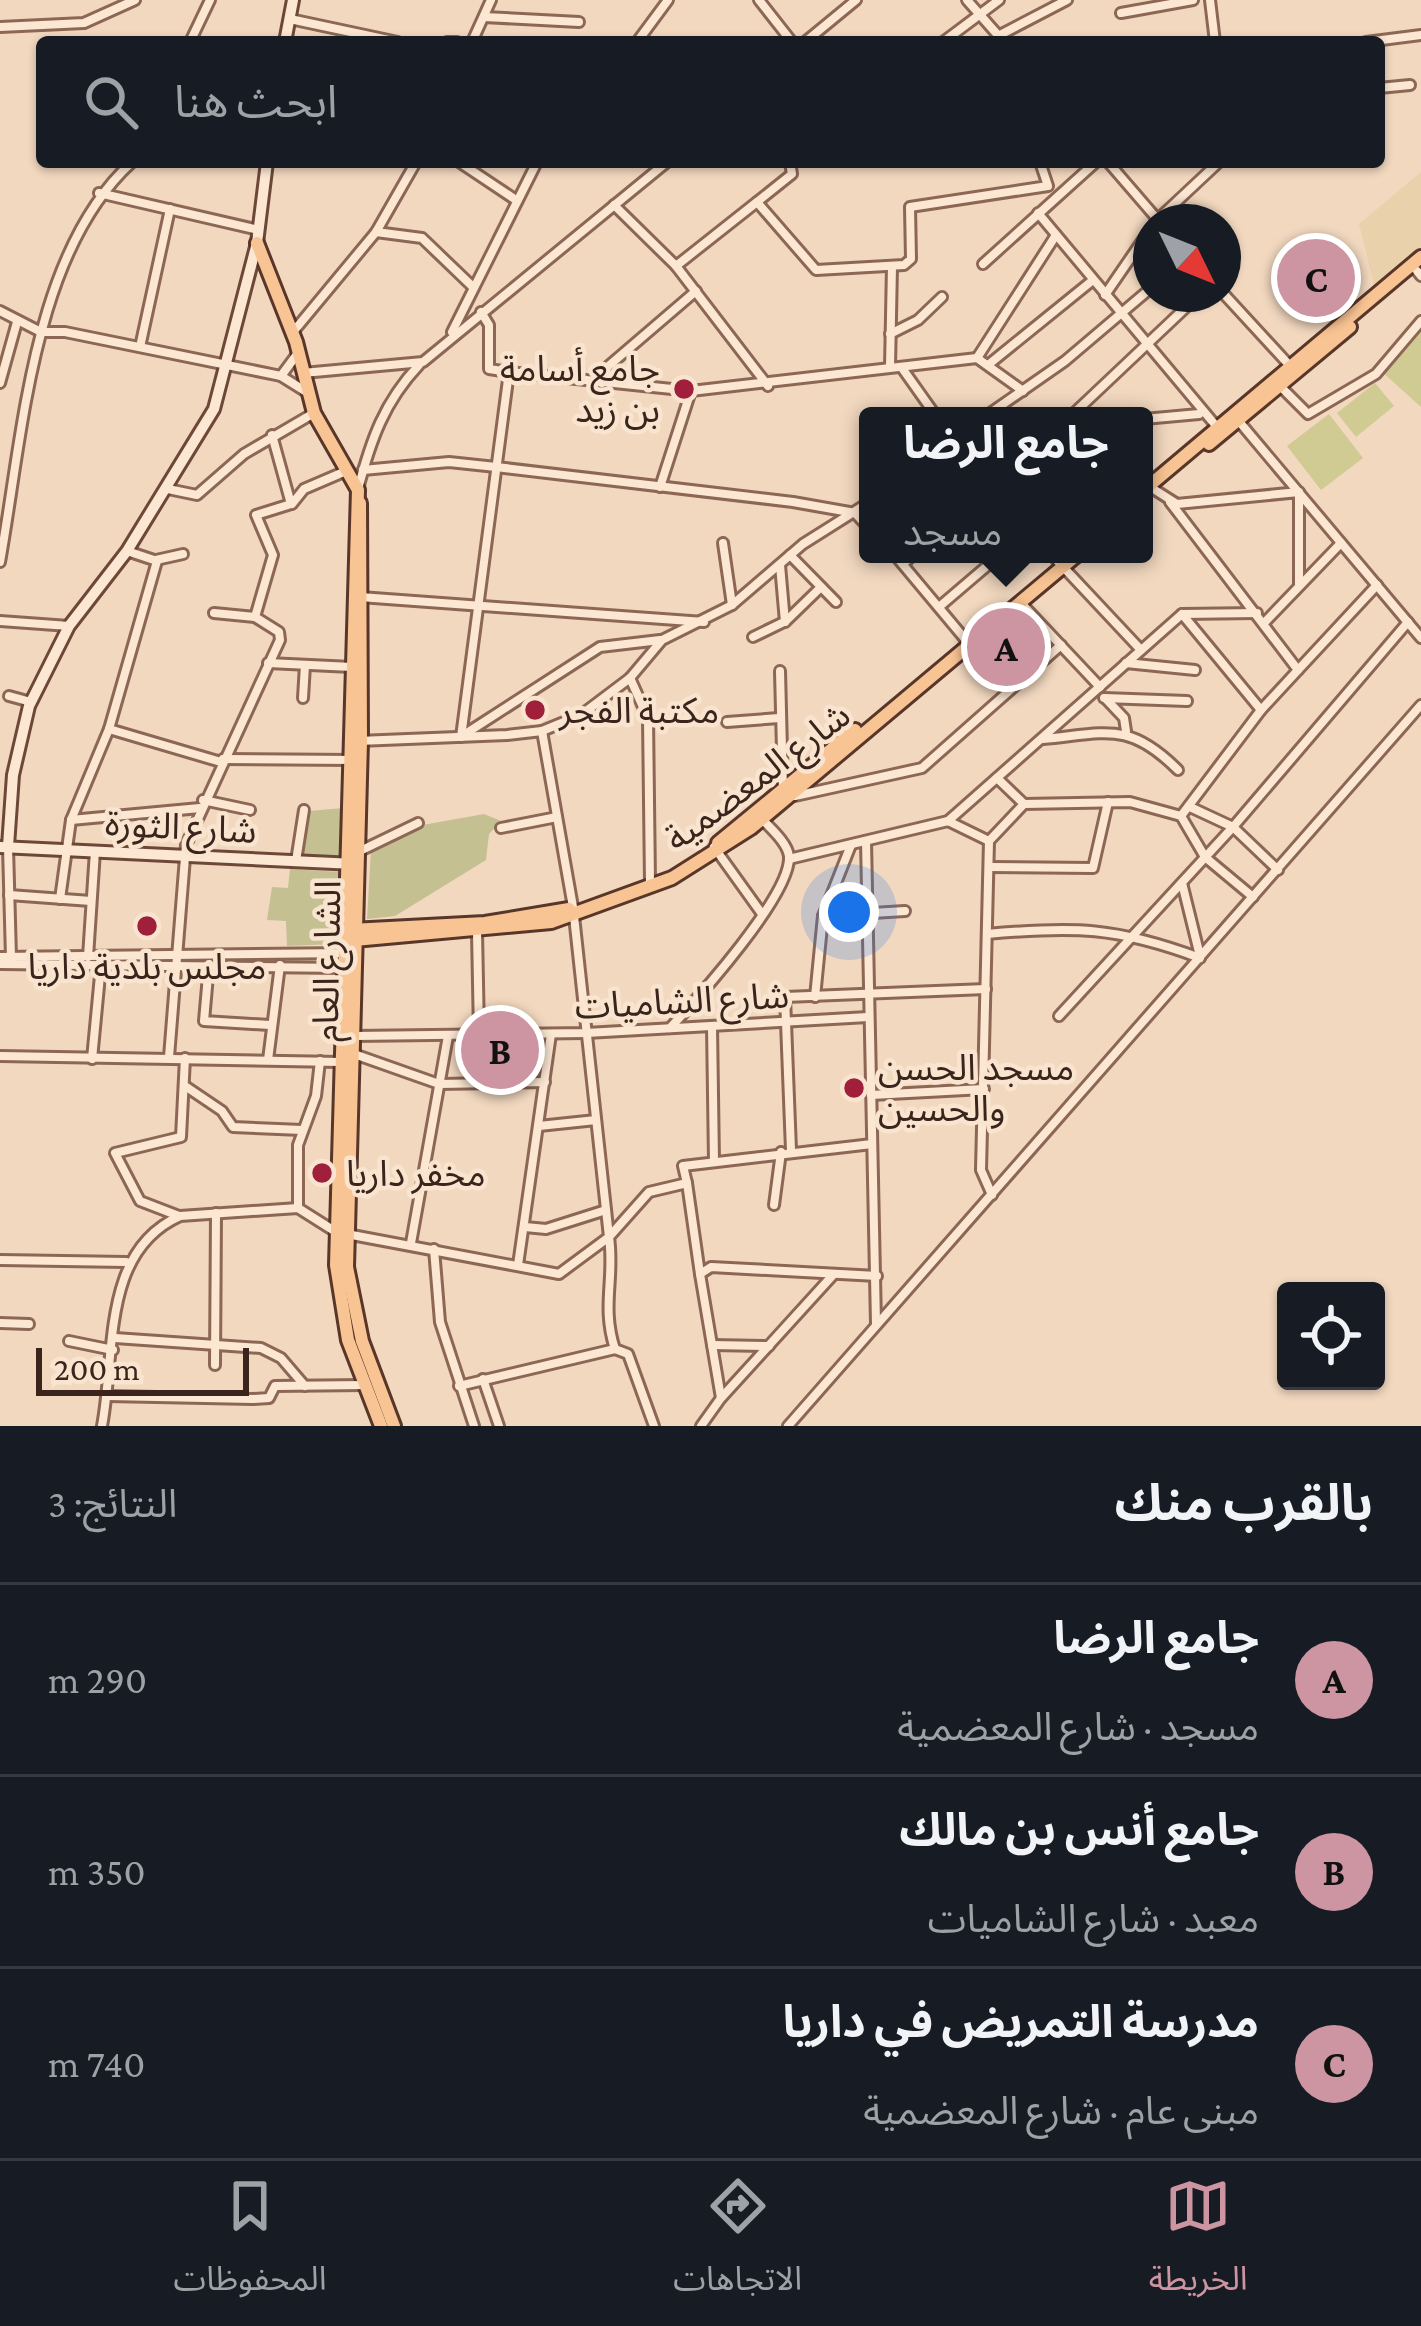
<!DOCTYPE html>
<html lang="ar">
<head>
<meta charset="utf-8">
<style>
	:root { --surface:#171b24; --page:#242831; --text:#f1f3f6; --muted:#9ea1a6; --line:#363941; --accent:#cd94a2 }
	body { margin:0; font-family:"Crimson Pro","Noto Sans Arabic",serif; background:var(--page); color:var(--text); direction:rtl }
	.controls { position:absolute; right:36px; bottom:36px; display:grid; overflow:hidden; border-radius:12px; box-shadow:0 3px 9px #0004 }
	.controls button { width:108px; height:108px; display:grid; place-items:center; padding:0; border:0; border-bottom:3px solid var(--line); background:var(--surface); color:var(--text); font:60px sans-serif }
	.compass { position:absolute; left:1133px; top:204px; width:108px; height:108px; border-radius:50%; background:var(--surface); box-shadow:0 3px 9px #0004; rotate:133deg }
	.scale { position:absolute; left:36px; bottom:30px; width:213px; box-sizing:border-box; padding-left:12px; border:6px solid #3a241b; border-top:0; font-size:33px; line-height:42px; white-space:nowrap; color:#3a241b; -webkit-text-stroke:9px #f8e4cf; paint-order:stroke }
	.you { position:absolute; left:849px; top:912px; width:42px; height:42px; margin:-30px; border:9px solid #fff; border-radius:50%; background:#1a73e8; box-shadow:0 0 0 18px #1a73e833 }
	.badge { display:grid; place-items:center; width:78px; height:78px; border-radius:50%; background:var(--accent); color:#111; font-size:39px; font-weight:700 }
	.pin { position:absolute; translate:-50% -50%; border:6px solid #fff; box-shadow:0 3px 12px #0006 }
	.popup { position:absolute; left:859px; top:407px; width:294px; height:156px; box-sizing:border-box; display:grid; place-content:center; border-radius:12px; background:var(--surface); filter:drop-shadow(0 3px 9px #0005); font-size:39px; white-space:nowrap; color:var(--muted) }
	.popup b { font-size:45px; color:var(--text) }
	.popup::after { content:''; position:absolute; left:50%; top:100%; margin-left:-24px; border:24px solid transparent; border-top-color:var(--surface) }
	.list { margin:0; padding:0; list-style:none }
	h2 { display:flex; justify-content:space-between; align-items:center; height:156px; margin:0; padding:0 48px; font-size:51px }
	h2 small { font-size:39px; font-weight:400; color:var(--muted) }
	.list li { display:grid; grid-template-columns:78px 1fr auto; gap:36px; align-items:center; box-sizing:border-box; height:192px; padding:0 48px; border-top:3px solid var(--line) }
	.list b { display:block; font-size:45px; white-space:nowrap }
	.list p { margin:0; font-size:39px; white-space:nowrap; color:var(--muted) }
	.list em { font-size:39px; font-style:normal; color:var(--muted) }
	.icon { flex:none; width:66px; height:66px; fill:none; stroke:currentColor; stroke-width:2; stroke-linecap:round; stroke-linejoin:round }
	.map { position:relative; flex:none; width:1421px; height:1426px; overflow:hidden; direction:ltr }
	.search { position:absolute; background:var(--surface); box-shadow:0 3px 9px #0004; left:36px; right:36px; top:36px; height:132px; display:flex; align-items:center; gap:30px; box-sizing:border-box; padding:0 42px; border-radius:12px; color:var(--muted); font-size:45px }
	.sheet { height:732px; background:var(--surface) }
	nav { display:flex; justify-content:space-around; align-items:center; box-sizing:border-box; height:168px; border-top:3px solid var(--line); background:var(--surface); font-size:33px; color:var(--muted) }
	nav a { display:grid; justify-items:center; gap:6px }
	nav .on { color:var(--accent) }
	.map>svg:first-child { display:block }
</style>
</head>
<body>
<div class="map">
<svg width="1421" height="1426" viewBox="0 0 1421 1426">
	<rect width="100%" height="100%" fill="#f2d8bf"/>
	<polygon fill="#e8d1ab" points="1421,172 1421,250 1375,288 1359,224"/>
	<g fill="#d0cb92">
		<polygon points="1421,324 1421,407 1380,370"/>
		<polygon points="1375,383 1394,406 1356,437 1337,413"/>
		<polygon points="1329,414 1363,458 1321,490 1287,446"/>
	</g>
	<g fill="#c4c092">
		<polygon points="343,808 342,857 299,854 309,811"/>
		<polygon points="484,814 501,821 489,834 486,860 395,916 367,919 371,850 417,826"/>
		<polygon points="290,869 341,872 338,944 287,946 286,921 267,920 272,887 288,888"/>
	</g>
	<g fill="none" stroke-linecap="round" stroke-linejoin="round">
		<g stroke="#8c6755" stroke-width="14">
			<g id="street">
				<polyline points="759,0 792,42"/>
				<polyline points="967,0 1004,42"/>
				<polyline points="1210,0 1215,42"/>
				<polyline points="1121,13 1193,0"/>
				<polyline points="484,17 579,22"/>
				<polyline points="290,19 398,42"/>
				<polyline points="0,27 84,23 135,0"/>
				<polyline points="998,36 1067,0"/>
				<polyline points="190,42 210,0"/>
				<polyline points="447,42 457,42"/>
				<polyline points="472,42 491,0"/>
				<polyline points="637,42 668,0"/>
				<polyline points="805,42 856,0"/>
				<polyline points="943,42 999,0"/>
				<polyline points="1366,42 1421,35"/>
				<polyline points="1379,88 1410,85"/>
				<polyline points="459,162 516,200"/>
				<polyline points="1108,162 1158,220"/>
				<polyline points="99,193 259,230"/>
				<polyline points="757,202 792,174 790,162"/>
				<polyline points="614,205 676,266 757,202 816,270 904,265 911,259 910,207 1048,186 1040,162"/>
				<polyline points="1038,213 1217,427"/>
				<polyline points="1155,222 1219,162"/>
				<polyline points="376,232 422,238 473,287"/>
				<polyline points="983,264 1096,162"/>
				<polyline points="676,266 768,386"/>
				<polyline points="1417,271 1421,276"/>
				<polyline points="1223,293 1291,367"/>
				<polyline points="1105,295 1151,228"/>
				<polyline points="0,311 41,332 65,332 281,376 298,353"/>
				<polyline points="481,312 489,325 489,369 509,372"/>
				<polyline points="293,332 376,232 416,162"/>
				<polyline points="452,332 537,162"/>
				<polyline points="890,334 918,320 942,297"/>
				<polyline points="140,347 170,209"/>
				<polyline points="977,358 1056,235"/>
				<polyline points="988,365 1093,280"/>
				<polyline points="890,367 892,266"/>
				<polyline points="902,368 936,416"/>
				<polyline points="303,373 423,362 667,162"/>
				<polyline points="281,376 305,391"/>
				<polyline points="0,383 17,322"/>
				<polyline points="602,383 605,369 696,291"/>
				<polyline points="1280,386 1308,414 1376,374 1421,321"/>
				<polyline points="986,416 1065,361 1151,288"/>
				<polyline points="1071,416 1200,294"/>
				<polyline points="1144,419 1199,414"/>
				<polyline points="1237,419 1421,638"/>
				<polyline points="363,470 449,462 496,467 793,502 855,513 868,527"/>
				<polyline points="660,487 691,391"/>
				<polyline points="168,489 197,495 244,454 314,413"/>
				<path d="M358,489C371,440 384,402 419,365"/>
				<polyline points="1155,490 1177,504 1299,492 1299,584"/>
				<polyline points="1170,502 1298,670 1261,710 1181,816"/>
				<polyline points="292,504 304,489 346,471"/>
				<polyline points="723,543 732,605"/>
				<polyline points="894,554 965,639"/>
				<polyline points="1051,554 1141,650"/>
				<polyline points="790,555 836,602"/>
				<polyline points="156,560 183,554"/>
				<path d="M0,562C23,435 32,253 132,162"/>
				<polyline points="903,564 914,554"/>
				<polyline points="780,565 785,622"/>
				<polyline points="360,597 704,622"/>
				<polyline points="1021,603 1100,687"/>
				<polyline points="939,607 1001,554"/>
				<polyline points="214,613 255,617"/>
				<polyline points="1182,614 1261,710"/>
				<polyline points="0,621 69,626"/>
				<polyline points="1265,622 1341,543"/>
				<polyline points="753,637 786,621 821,587"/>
				<polyline points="268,663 352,667"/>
				<polyline points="1126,663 1195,670"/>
				<polyline points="1298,670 1377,585"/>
				<polyline points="780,671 783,790"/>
				<polyline points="630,678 648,718 650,882"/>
				<polyline points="9,696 31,702"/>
				<polyline points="303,698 305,665"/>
				<polyline points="1104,698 1187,701"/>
				<polyline points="1106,699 1124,718 1126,731"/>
				<polyline points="727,722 779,718"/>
				<polyline points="109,729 221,762"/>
				<polyline points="462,736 600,647 660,640"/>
				<polyline points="461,737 509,372 691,391 977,358 1023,391"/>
				<path d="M1043,739C1107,733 1129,721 1178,770"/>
				<polyline points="358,741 507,735 542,731 581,715 630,678 662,640 732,605 803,544 868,503"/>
				<polyline points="223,759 354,760"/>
				<polyline points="795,796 922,768 1061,645"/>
				<polyline points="203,800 250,810"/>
				<polyline points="1024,804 1130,802 1181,816 1205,857 1253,897"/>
				<polyline points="1190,807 1233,827 1278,870"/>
				<polyline points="71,820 200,808"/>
				<polyline points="948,821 1182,614 1257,613"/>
				<polyline points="501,828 557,817"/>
				<polyline points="866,841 876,1324"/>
				<polyline points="8,847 11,958"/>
				<polyline points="714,847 762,914"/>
				<polyline points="360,851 418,823"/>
				<polyline points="789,859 948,821 989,841"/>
				<polyline points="296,861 304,810"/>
				<polyline points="989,867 1093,868 1108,802"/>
				<polyline points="1182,883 1200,956"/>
				<polyline points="9,895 91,901"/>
				<polyline points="60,899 71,820 109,729 157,561 127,551"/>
				<polyline points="823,916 905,911"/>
				<polyline points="477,932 479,1033"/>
				<path d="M987,934C1074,926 1117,927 1200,958"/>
				<polyline points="0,957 348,953"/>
				<polyline points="88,957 95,851"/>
				<polyline points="0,964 346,968"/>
				<polyline points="209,964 204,1021 270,1025"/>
				<polyline points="815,997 823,916 851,845"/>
				<polyline points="1059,1016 1233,827 1408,622"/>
				<polyline points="712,1026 714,1162"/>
				<path d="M670,1028C697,999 792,894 789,856C787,842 770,828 761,818"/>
				<polyline points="355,1036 586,1033 868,1017"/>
				<polyline points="354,1054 439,1084 545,1082"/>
				<polyline points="0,1056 340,1062"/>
				<polyline points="169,1057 186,845 280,640 279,632 255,617 273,555 256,515 291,504 272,435"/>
				<polyline points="92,1059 101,965"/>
				<polyline points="268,1060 280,965"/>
				<polyline points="185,1086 222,1111 233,1127 302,1130"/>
				<polyline points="871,1095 984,1089"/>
				<polyline points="539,1126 596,1120"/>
				<polyline points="791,1150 785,997 986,989"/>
				<polyline points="687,1183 700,1274"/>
				<polyline points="992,1195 981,1170 989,841 1024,804 997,778"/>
				<polyline points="774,1205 781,1152"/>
				<polyline points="298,1208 298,1145 316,1096 320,1061"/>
				<polyline points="179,1216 140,1201 115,1153 181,1137 185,1058"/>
				<polyline points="525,1227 546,1229 606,1210"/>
				<polyline points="411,1243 448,1036"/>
				<polyline points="434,1249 440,1322 474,1426"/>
				<polyline points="0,1260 126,1262"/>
				<polyline points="518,1265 551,1034"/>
				<polyline points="0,1323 29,1324"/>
				<polyline points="115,1338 261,1348 281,1358 305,1386"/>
				<polyline points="69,1341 113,1350"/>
				<polyline points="712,1345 769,1346"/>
				<polyline points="215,1365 216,1213"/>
				<polyline points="483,1379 499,1426"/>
				<polyline points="459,1386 615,1349"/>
				<polyline points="108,1396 253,1399 269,1398 275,1386 365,1385"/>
				<polyline points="722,1397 833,1275"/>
				<path d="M102,1426C116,1352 101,1251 180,1216L298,1208L336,1232L559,1274L609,1237L573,907L542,731"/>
				<path d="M654,1426L628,1354L615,1349C601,1306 615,1279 609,1237L649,1192L687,1183L683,1166L872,1144"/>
				<polyline points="701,1426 721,1398 700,1274 711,1267 877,1276"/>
				<polyline points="788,1426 1421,705"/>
			</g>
		</g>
		<g stroke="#6d4839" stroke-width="16">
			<g id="secondary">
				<polyline points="285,42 293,0"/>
				<polyline points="8,846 13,775 29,706 69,626 127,551 214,409 257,243 267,162"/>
				<polyline points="0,847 355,864"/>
			</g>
		</g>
		<g stroke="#59362a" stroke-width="18">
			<g id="primary">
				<polyline points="257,243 296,342 314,413 358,490 336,1265 348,1340 381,1426"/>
				<polyline points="1209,444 1350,327"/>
				<polyline points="1144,490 1421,257"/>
				<polyline points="360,503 361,741 347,1267 362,1341 394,1426"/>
				<polyline points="718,843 855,730"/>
				<polyline points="351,930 485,923 569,909"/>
				<polyline points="354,940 551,922 672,878 751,828 1078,554"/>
			</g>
		</g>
		<use href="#street" stroke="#fce7d3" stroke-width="8"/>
		<use href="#secondary" stroke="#fce7d3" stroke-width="10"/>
		<use href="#primary" stroke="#f9c493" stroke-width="12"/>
	</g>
	<g fill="#a0203c" stroke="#f8e4cf" stroke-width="4.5">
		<circle cx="684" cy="389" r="12"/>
		<circle cx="535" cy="710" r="12"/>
		<circle cx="147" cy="926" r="12"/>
		<circle cx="854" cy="1088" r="12"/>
		<circle cx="322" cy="1173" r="12"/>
	</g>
	<g text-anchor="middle" stroke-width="9" stroke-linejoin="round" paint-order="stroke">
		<g font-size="36" fill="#3a241b" stroke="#f8e4cf" text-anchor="start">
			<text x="660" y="381" text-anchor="end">جامع أسامة<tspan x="660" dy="41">بن زيد</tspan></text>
			<text x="559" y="723">مكتبة الفجر</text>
			<text x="147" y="979" text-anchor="middle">مجلس بلدية داريا</text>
			<text x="878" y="1080">مسجد الحسن<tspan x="878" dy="41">والحسين</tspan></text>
			<text x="346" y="1186">مخفر داريا</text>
		</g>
		<g font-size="36" fill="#3a241b" stroke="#f8e4cf">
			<text transform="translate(757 776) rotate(-37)" y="13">شارع المعضمية</text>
			<text transform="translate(181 826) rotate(3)" y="13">شارع الثورة</text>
			<text transform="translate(326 961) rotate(-89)" y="13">الشارع العام</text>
			<text transform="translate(682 1000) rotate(-3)" y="13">شارع الشاميات</text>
		</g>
	</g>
</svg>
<div class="controls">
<button><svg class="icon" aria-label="locate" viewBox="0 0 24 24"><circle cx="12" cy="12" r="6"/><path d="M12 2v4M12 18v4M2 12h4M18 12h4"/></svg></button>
</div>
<svg class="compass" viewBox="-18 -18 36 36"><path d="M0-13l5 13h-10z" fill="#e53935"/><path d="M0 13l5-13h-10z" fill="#9ea1a6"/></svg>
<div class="scale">200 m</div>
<div class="you"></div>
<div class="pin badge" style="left:1006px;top:647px">A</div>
<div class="popup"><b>جامع الرضا</b>مسجد</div>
<div class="pin badge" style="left:500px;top:1050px">B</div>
<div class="pin badge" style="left:1316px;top:278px">C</div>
<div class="search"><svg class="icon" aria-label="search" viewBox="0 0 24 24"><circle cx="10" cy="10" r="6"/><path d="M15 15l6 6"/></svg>ابحث هنا</div>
</div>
<section class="sheet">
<h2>بالقرب منك<small>النتائج: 3</small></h2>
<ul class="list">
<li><span class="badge">A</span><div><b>جامع الرضا</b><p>مسجد · شارع المعضمية</p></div><em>290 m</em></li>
<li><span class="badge">B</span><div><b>جامع أنس بن مالك</b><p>معبد · شارع الشاميات</p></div><em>350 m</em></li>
<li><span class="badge">C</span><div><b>مدرسة التمريض في داريا</b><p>مبنى عام · شارع المعضمية</p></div><em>740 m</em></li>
</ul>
</section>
<nav>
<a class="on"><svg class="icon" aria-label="map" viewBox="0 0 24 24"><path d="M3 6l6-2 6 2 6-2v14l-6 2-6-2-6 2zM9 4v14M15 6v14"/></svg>الخريطة</a>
<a><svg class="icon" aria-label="directions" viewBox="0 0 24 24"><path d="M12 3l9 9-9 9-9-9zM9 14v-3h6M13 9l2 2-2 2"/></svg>الاتجاهات</a>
<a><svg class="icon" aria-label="saved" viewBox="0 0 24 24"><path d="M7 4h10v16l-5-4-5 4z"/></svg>المحفوظات</a>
</nav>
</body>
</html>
